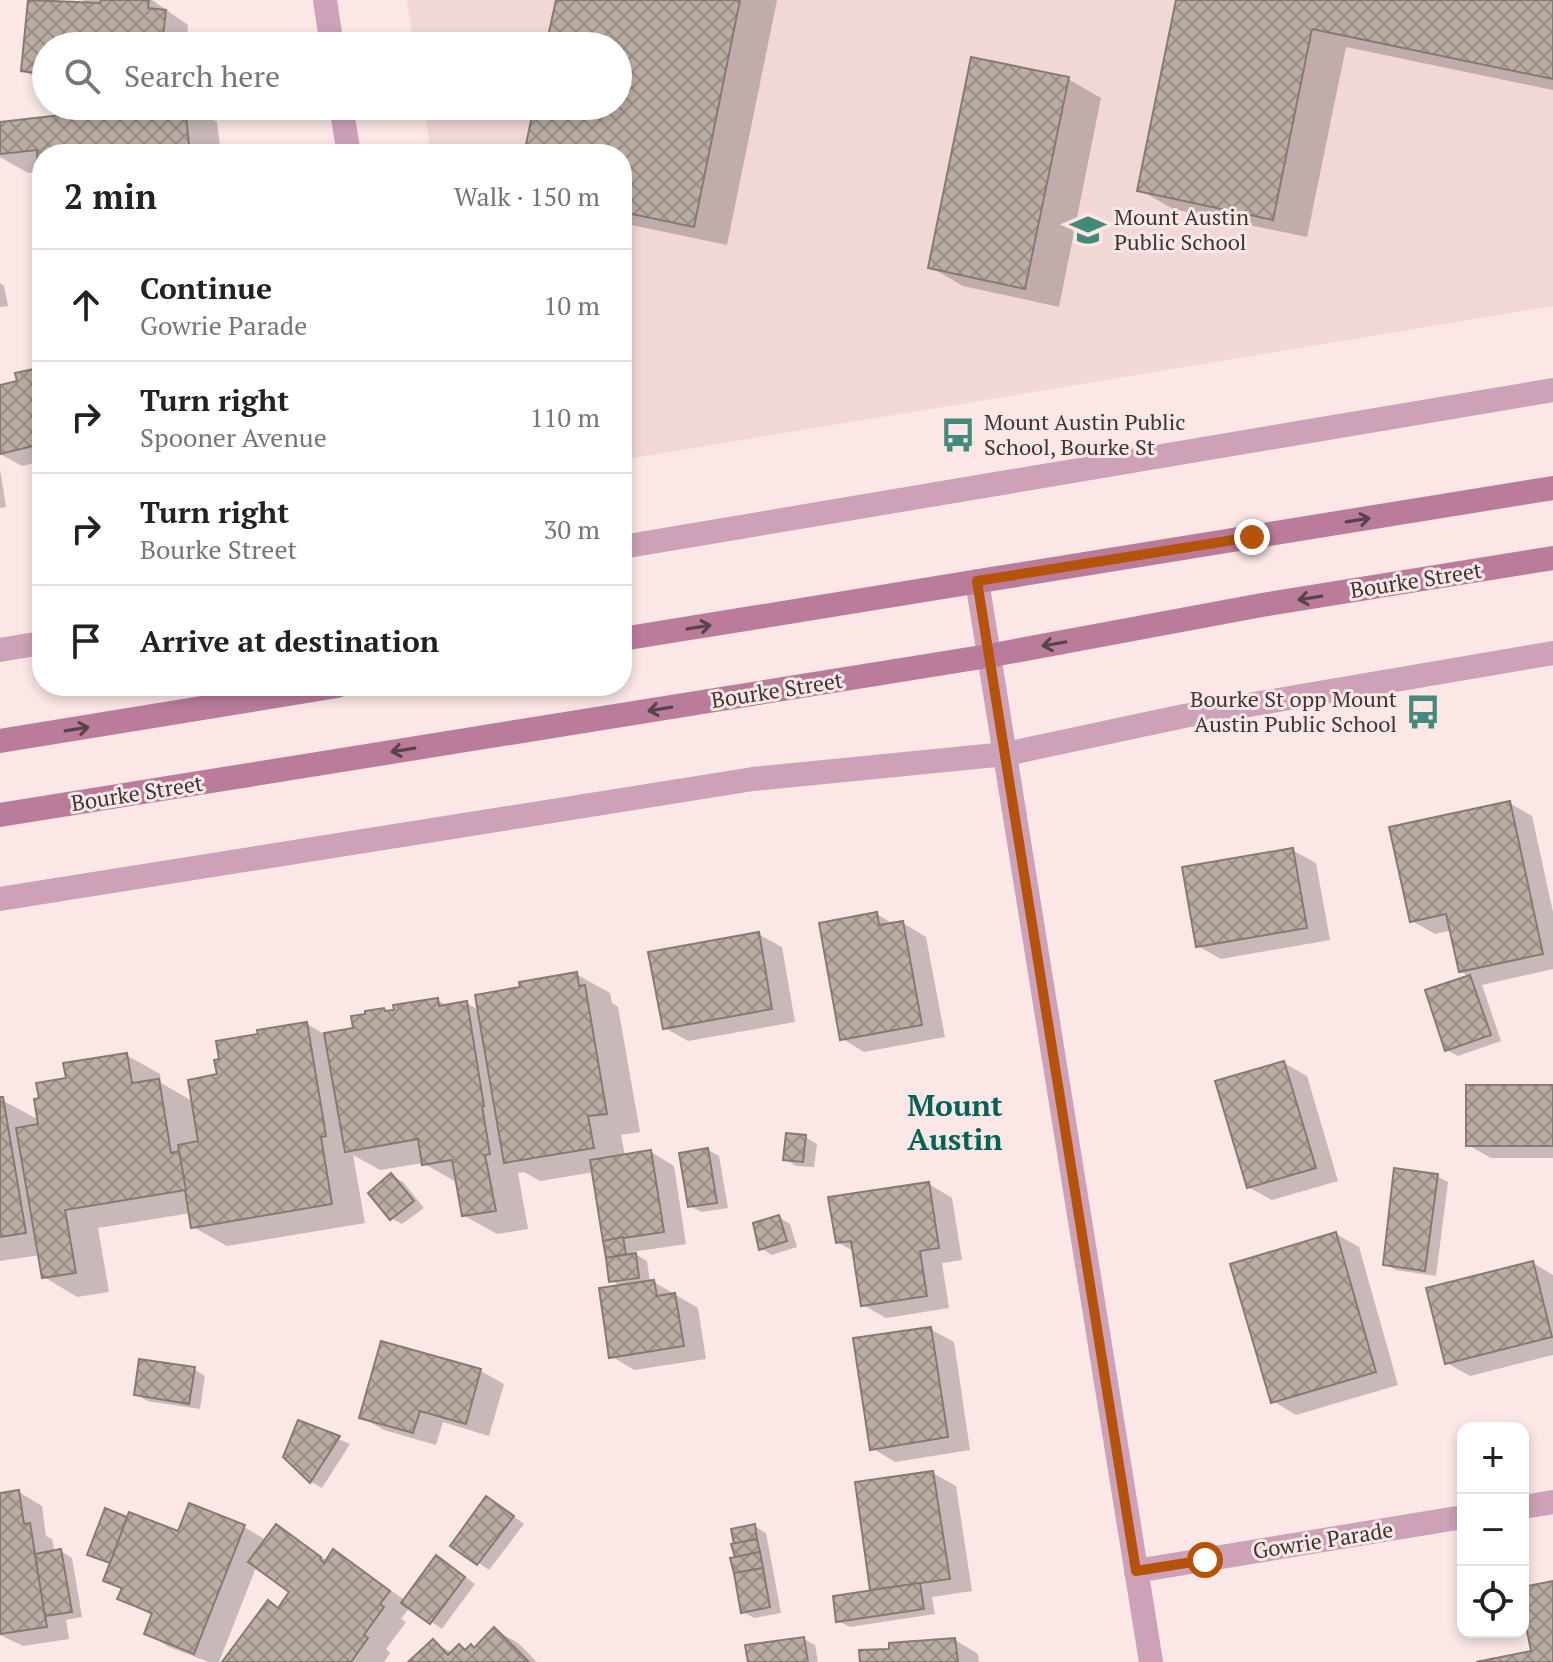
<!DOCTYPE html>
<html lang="en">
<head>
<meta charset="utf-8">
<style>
	:root { --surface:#fff; --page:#f2f2f2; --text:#222; --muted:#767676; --line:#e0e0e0 }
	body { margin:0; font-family:"PT Serif",serif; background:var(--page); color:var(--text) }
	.controls { position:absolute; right:24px; bottom:24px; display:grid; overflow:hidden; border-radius:16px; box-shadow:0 4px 12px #0003 }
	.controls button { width:72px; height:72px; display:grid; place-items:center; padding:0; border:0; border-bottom:2px solid var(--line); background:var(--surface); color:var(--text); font:40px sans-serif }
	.stop { position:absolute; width:24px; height:24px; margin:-18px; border:6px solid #b45309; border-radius:50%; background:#fff }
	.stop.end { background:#b45309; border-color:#fff; box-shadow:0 2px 8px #0008 }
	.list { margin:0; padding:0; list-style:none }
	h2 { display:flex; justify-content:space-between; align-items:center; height:104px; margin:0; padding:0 32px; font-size:34px }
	h2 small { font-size:26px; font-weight:400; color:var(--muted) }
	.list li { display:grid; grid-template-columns:52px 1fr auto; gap:24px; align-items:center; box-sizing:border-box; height:112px; padding:0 32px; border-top:2px solid var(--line) }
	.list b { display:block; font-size:30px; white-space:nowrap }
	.list p { margin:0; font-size:26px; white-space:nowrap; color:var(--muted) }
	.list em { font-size:26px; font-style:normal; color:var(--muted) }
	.icon { flex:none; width:44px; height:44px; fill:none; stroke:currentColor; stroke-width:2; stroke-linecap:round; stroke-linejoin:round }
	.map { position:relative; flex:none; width:1553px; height:1662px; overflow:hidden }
	.search { position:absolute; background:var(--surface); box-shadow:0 4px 12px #0003; left:32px; top:32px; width:600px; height:88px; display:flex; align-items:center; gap:20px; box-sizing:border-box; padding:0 28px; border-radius:44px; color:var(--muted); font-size:30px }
	.panel { position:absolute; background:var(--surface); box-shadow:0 4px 12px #0003; left:32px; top:144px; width:600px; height:552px; border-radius:32px }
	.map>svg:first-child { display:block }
</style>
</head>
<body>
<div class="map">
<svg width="1553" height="1662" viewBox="0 0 1553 1662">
	<defs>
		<pattern id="building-cross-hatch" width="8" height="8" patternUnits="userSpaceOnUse" patternTransform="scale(2)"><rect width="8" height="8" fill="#bbada4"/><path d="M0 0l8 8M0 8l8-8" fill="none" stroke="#998e86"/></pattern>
	</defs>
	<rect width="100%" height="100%" fill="#fae7e6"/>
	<polygon fill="#f1d7d6" points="407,0 1553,0 1553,306 622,460 622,154 431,154 424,106 618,106 618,46 414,46"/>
	<g fill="#0003">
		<polygon points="30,0 88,3 82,0 152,0 188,25 186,46 46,46 46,84 23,70"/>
		<polygon points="558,0 777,0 727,245 622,223 622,154 526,154 536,106 618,106 618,46 548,46"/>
		<polygon points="1178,0 1553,0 1553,90 1346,47 1307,237 1173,209 1140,190"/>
		<polygon points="1068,79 1101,98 1059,307 963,286 930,267"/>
		<polygon points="157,106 189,106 217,122 221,154 42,154 42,249 39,172 28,173 0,157 0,124"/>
		<polygon points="0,283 4,286 8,306 0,307"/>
		<polygon points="33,371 42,376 42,461 22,466 0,454 0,387 20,383"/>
		<polygon points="0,469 6,507 0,508"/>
		<polygon points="1509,803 1532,816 1553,912 1553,969 1482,985 1501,1041 1458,1056 1447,1050 1470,977 1460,971 1452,930 1435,934 1412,921"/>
		<polygon points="1292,850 1316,863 1330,940 1221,959 1198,946"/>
		<polygon points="877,914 895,925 903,923 926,937 945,1037 864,1052 841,1038"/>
		<polygon points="758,934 782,947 795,1022 688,1041 665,1028"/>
		<polygon points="576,974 610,993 612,1003 618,1007 640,1132 621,1135 625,1156 651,1152 674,1166 686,1244 632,1252 647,1261 650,1282 654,1282 698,1308 706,1359 634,1370 611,1356 622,1287 611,1280 594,1172 540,1181 524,1172 518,1173 528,1229 497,1234 463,1215 458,1183 423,1163 380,1170 353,1155 365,1223 227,1246 193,1227 191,1213 98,1228 109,1292 77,1297 44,1277 40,1255 0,1261 0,1099 39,1120 68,1080 126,1055 160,1074 161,1083 194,1102 219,1076 307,1024 326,1035 356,1030 384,1010 388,1012 437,1000 448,1006 466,1003 479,1010"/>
		<polygon points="1284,1063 1307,1076 1338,1181 1272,1200 1248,1187"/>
		<polygon points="1553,1087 1553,1158 1491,1158 1468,1145"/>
		<polygon points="805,1137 817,1144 814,1167 796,1166 785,1159"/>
		<polygon points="708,1150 719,1156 728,1208 701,1212 690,1206"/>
		<polygon points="392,1176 403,1182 424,1208 402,1224 391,1218"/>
		<polygon points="1437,1176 1448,1182 1436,1276 1396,1270 1385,1264"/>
		<polygon points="929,1184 952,1198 962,1260 942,1263 949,1308 886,1318 863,1305 855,1252 837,1242"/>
		<polygon points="779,1217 790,1224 797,1247 772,1255 761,1248"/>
		<polygon points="1336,1234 1359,1247 1398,1385 1296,1415 1273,1401"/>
		<polygon points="1533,1263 1553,1275 1553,1355 1470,1376 1447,1363"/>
		<polygon points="930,1329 954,1342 970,1450 895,1462 872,1448"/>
		<polygon points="383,1343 481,1371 504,1384 489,1436 443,1422 436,1445 384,1430 361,1417"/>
		<polygon points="194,1369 205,1376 200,1409 147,1401 136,1394"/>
		<polygon points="299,1423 350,1444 322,1488 311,1482 285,1456"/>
		<polygon points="933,1473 956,1486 972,1591 932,1597 935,1614 850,1627 838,1621 876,1591 872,1589"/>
		<polygon points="19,1492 42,1506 46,1536 52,1539 55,1552 61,1551 72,1558 82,1617 66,1620 69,1639 23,1646 0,1635 0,1496"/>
		<polygon points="498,1505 524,1524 489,1570 453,1545"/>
		<polygon points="106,1511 179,1534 244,1527 266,1540 276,1526 328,1561 334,1552 405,1600 447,1564 475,1584 442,1629 410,1607 401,1619 406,1622 386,1649 390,1653 384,1662 225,1662 269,1602 280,1609 292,1592 257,1565 219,1662 209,1662 169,1647 146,1633 153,1616 119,1598 123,1590 105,1580 111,1564 90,1554"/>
		<polygon points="754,1526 766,1533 781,1613 754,1618 743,1612 737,1559"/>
		<polygon points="495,1630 518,1643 537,1662 413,1662 433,1642 453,1653 459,1646 467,1651 475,1649"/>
		<polygon points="804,1639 815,1645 818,1662 750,1662"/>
		<polygon points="955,1640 978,1654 979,1662 862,1662 891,1651"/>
	</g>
	<g fill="url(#building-cross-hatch)" stroke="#877a72" stroke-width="2">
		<polygon points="28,0 100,3 101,0 149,0 148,8 166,10 162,46 46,46 46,74 21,71"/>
		<polygon points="556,0 740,0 694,227 622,212 622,154 524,154 534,106 618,106 618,46 546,46"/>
		<polygon points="1176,0 1553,0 1553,79 1312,29 1273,220 1137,191"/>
		<polygon points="971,57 1069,77 1025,289 928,268"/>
		<polygon points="140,106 185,106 190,154 42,154 42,250 40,250 37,150 0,154 0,122"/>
		<polygon points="34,369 36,376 42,375 42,448 41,444 0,454 0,385 17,381 15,373"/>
		<polygon points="1510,801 1543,954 1459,972 1446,914 1410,922 1389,827"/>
		<polygon points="1293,848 1307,928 1196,947 1182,867"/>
		<polygon points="877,912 879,925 903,921 922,1025 840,1040 819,923"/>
		<polygon points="759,932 772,1009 663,1029 648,952"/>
		<polygon points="577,972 579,986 585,985 607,1114 588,1116 594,1148 504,1163 475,995 520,987 519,982"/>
		<polygon points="1470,975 1491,1035 1445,1051 1425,990"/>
		<polygon points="438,998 439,1006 467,1001 484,1106 482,1106 490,1154 485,1155 496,1211 462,1216 452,1160 422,1165 418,1139 345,1152 324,1033 353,1028 351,1016 365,1014 365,1011 384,1008 385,1011 394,1010 393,1005"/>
		<polygon points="307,1022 326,1136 321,1137 332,1204 191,1228 178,1145 198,1141 188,1080 217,1074 214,1060 219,1059 216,1041 258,1034 257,1030"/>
		<polygon points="127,1053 132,1083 159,1079 171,1153 179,1151 186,1190 65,1210 76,1273 42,1278 16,1128 38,1124 34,1099 39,1098 36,1083 66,1078 63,1063"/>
		<polygon points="1284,1061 1316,1168 1247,1188 1215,1081"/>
		<rect x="1466" y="1085" width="87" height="61"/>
		<polygon points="0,1097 3,1097 26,1233 0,1237"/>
		<polygon points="786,1133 806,1135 803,1162 783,1160"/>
		<polygon points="708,1148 717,1203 688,1207 679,1153"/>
		<polygon points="651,1150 664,1232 603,1241 590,1160"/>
		<polygon points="1394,1168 1438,1174 1425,1271 1383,1265"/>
		<polygon points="391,1173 414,1201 390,1220 368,1193"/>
		<polygon points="929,1182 939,1248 920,1251 927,1296 861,1306 851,1241 836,1243 828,1197"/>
		<polygon points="779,1215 787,1241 759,1250 753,1223"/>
		<polygon points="1336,1232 1376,1372 1271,1403 1230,1264"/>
		<polygon points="623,1237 626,1254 606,1258 603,1241"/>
		<polygon points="636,1253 639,1278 609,1282 606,1258"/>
		<polygon points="1533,1261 1552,1337 1445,1364 1426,1288"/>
		<polygon points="654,1280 657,1296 675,1293 684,1346 609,1358 599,1288"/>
		<polygon points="931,1327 948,1437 870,1450 853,1338"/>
		<polygon points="381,1341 481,1369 466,1424 420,1411 413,1433 359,1418"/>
		<polygon points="139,1359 195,1367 189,1404 134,1395"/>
		<polygon points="298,1420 340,1436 310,1483 283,1457"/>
		<polygon points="933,1471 950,1579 870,1590 855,1482"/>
		<polygon points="19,1490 24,1524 30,1523 47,1627 0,1634 0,1493"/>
		<polygon points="486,1496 514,1516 477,1565 450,1546"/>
		<polygon points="189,1503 245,1525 194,1654 144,1634 152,1613 117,1599 122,1588 103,1581 129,1512 178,1531"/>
		<polygon points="105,1508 127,1517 110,1563 87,1555"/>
		<polygon points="276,1524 321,1557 320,1559 324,1563 333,1549 390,1591 380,1604 384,1607 364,1635 368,1638 351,1662 222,1662 268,1600 278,1608 289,1592 248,1562"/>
		<polygon points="755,1524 757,1539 734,1544 731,1529"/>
		<polygon points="757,1539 760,1552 735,1557 731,1544"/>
		<polygon points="61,1549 72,1612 45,1616 35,1554"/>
		<polygon points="760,1552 763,1568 734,1573 730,1558"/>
		<polygon points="436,1555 465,1577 430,1624 401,1603"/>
		<polygon points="763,1568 770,1607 741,1613 734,1573"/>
		<polygon points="1553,1581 1553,1662 1476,1662 1531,1651 1523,1611 1523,1587"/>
		<polygon points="920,1583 924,1609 836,1622 833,1596"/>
		<polygon points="494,1627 529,1662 408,1662 433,1639 448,1655 459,1644 465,1650 471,1644 474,1648"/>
		<polygon points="804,1637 808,1662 748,1662 745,1645"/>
		<polygon points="955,1638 958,1662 860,1662 859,1650 889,1649 889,1643"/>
	</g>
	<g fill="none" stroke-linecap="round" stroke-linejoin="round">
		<g stroke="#cda1b7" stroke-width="24">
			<polyline points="325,0 332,46"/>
			<polyline points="341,106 349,154"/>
			<polyline points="622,547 1553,390"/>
			<polyline points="977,581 1151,1662"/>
			<polyline points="0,650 42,643"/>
			<polyline points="0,899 753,779 1006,754 1184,716 1553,653"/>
			<polyline points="1523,1507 1553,1502"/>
			<polyline points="1136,1571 1463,1517"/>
		</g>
		<g stroke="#bb7c9c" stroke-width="24">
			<polyline points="622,639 1553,488"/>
			<polyline points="0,741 337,686"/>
			<polyline points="0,815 988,656 1262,605 1553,558"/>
		</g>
	</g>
	<defs><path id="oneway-shaft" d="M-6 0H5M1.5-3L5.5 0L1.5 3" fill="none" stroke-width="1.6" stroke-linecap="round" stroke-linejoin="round" transform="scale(2)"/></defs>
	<g stroke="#56444a">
		<use href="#oneway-shaft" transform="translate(1358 520) rotate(-9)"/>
		<use href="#oneway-shaft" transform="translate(1310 598) rotate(171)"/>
		<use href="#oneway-shaft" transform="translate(699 627) rotate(-9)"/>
		<use href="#oneway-shaft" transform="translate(1054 644) rotate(170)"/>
		<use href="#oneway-shaft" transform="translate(660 709) rotate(171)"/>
		<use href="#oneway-shaft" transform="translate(77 729) rotate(-9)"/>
		<use href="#oneway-shaft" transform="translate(403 750) rotate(171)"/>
	</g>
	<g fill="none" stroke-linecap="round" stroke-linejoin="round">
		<polyline stroke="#b45309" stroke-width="10" points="1205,1560 1136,1571 977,581 1252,537"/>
	</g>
	<defs>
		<g id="school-bare" transform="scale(2.76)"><path d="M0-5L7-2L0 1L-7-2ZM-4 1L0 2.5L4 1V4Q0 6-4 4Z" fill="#45897d" stroke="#fae7e6" stroke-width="2.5" paint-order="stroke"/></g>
		<g id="bus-bare" transform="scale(2.76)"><path d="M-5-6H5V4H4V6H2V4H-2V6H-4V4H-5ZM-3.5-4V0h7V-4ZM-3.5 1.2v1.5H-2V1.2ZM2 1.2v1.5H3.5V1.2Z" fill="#45897d" stroke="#fae7e6" stroke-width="2.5" paint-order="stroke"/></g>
	</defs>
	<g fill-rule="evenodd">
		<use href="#school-bare" x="1088" y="230"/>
		<use href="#bus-bare" x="958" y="435"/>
		<use href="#bus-bare" x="1423" y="712"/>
	</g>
	<g text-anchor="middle" stroke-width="6" stroke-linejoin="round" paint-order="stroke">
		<g font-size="22" fill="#3d3636" stroke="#fae7e6" text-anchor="start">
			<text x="1114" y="225">Mount Austin<tspan x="1114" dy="25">Public School</tspan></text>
			<text x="984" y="430">Mount Austin Public<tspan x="984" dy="25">School, Bourke St</tspan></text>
			<text x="1397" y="707" text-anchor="end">Bourke St opp Mount<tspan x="1397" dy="25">Austin Public School</tspan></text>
		</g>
		<g font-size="22" fill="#3d3636" stroke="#fae7e6">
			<text transform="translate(1416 580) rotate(-9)" y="8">Bourke Street</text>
			<text transform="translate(777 690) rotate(-9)" y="8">Bourke Street</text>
			<text transform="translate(137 793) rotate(-9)" y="8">Bourke Street</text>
			<text transform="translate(1323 1540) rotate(-9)" y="8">Gowrie Parade</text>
		</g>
		<g font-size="30" font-weight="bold" fill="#006155" stroke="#fae7e6">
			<text x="955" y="1116">Mount<tspan x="955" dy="34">Austin</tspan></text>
		</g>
	</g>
</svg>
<div class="controls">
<button>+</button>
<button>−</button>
<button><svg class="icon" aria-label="locate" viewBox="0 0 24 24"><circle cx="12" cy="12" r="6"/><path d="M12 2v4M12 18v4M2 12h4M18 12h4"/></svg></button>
</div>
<div class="stop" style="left:1205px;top:1560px"></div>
<div class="stop end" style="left:1252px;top:537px"></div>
<div class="search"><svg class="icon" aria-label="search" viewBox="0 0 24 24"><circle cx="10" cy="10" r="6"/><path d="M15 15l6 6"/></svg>Search here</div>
<section class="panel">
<h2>2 min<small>Walk · 150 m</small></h2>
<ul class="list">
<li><svg class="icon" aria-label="ahead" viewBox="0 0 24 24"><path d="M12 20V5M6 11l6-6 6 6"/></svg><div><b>Continue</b><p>Gowrie Parade</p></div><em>10 m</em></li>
<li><svg class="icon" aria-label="right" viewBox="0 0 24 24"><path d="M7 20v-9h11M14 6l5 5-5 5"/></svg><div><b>Turn right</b><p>Spooner Avenue</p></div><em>110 m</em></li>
<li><svg class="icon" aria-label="right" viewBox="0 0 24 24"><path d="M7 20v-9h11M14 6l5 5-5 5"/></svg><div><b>Turn right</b><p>Bourke Street</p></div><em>30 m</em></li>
<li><svg class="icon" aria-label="arrive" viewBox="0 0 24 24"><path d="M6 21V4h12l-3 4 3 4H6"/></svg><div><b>Arrive at destination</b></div></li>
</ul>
</section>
</div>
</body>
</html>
